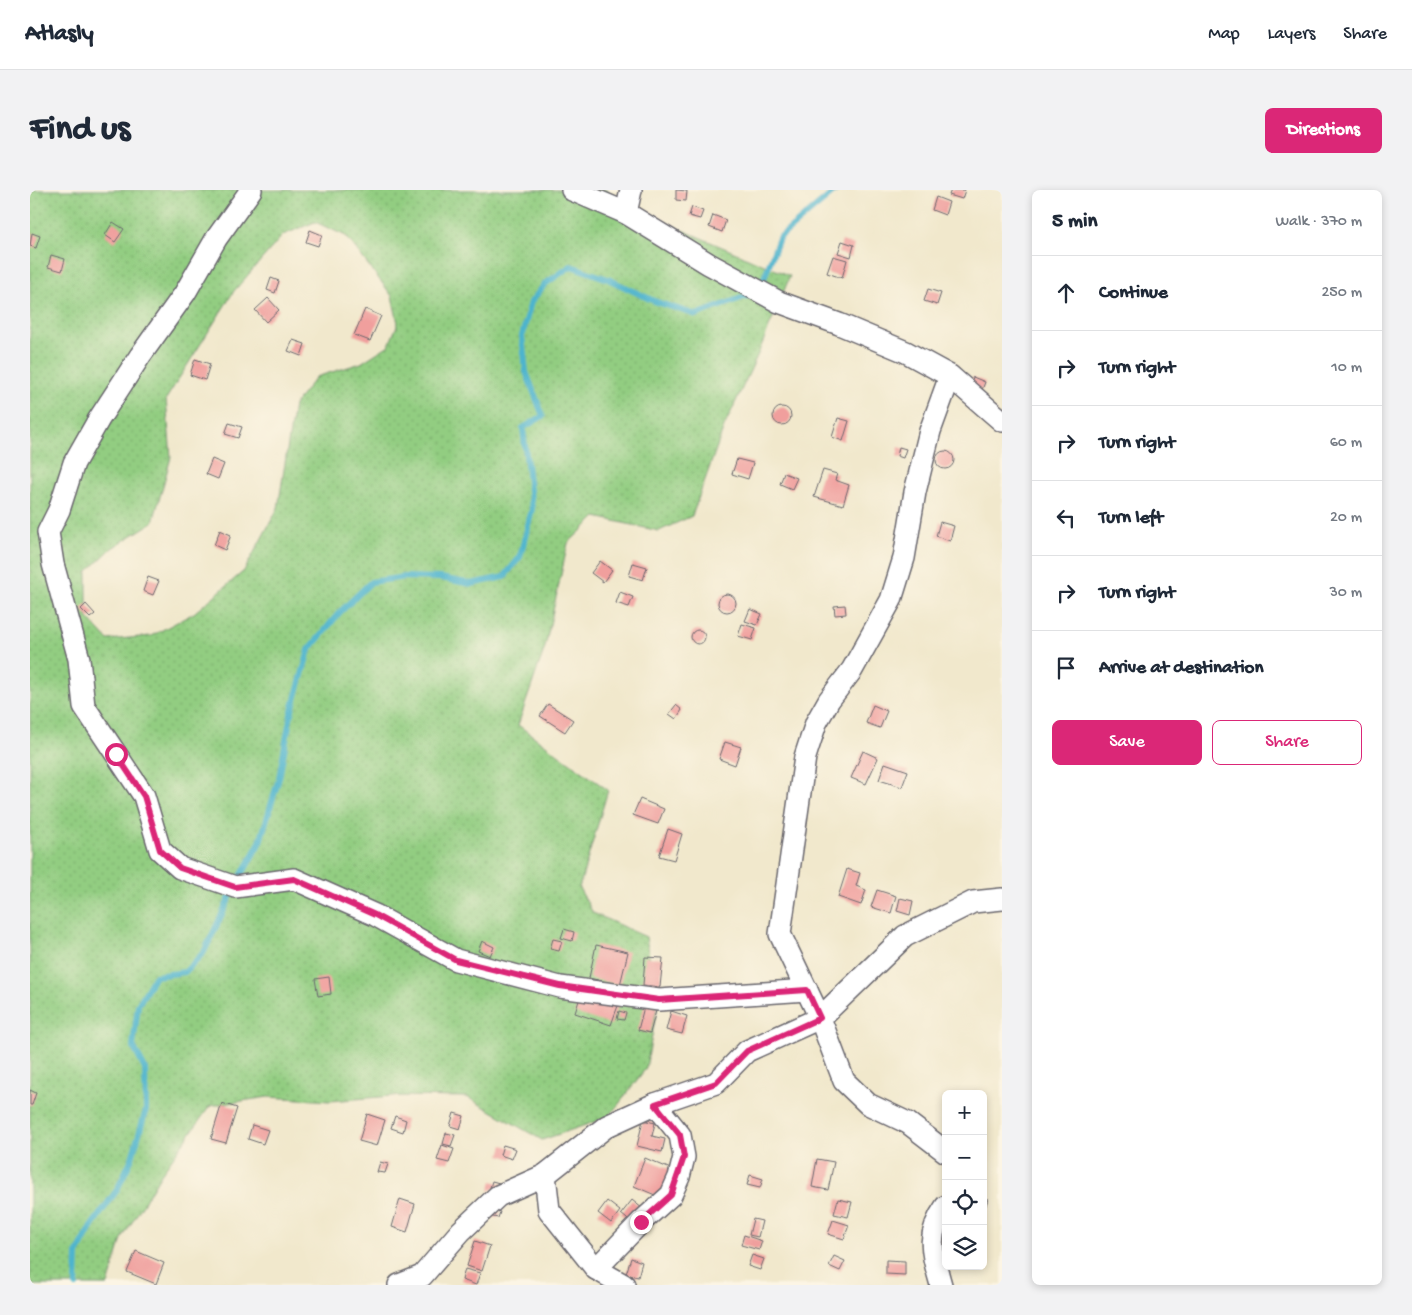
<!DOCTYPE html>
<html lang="en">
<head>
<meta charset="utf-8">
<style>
	:root { --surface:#fff; --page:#f2f2f3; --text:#1f2937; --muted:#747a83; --line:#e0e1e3; --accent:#db2777 }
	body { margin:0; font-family:"Gochi Hand",sans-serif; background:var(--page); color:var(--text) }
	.controls { position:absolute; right:15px; bottom:15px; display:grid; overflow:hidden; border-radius:8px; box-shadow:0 2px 8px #0003 }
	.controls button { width:45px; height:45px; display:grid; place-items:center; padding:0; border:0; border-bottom:1px solid var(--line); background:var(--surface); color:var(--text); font:25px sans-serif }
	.stop { position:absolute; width:15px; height:15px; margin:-11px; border:4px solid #db2777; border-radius:50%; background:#fff }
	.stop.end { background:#db2777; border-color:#fff; box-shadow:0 1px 5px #0008 }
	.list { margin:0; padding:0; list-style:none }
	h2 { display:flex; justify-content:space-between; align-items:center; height:65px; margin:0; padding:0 20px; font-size:21px }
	h2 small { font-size:16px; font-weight:400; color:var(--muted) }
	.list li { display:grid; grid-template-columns:32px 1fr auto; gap:15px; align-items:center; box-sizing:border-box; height:75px; padding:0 20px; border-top:1px solid var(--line) }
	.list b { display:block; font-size:19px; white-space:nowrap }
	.list em { font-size:16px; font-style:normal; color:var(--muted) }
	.actions { display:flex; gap:10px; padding:15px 20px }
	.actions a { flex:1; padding:11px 0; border:1px solid var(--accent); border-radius:8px; text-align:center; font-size:18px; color:var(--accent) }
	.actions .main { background:var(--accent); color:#fff }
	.icon { flex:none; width:28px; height:28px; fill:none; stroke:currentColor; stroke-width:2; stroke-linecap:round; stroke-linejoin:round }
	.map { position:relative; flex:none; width:972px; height:1095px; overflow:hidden; border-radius:8px }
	header { display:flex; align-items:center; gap:30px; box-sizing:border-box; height:70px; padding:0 25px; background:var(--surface); border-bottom:1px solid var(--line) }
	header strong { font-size:24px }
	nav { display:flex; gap:28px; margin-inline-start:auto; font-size:18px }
	.intro { display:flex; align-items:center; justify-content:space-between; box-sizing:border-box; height:120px; padding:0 30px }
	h1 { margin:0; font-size:35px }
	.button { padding:12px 22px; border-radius:8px; background:var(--accent); color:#fff; font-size:18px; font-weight:700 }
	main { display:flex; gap:30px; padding:0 30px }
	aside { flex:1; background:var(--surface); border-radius:8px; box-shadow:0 2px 8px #0003 }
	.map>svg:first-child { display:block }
</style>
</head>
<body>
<header>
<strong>Atlasly</strong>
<nav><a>Map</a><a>Layers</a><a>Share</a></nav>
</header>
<div class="intro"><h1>Find us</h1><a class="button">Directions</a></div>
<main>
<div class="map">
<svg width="972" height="1095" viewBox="0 0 972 1095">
	<defs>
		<pattern id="grass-dots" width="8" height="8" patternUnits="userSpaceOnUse" patternTransform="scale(1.25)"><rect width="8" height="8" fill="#92cd81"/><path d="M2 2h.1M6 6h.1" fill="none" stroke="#7eb070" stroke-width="1.8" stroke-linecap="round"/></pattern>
	</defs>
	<rect width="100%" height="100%" fill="#fcf5e5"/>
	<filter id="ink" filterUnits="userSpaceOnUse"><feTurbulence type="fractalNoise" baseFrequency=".02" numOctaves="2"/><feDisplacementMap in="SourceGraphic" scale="10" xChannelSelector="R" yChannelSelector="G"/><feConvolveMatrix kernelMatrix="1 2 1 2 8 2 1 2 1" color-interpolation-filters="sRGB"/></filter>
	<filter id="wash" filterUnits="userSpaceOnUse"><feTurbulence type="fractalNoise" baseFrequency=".0096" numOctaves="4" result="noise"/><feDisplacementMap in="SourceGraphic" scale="20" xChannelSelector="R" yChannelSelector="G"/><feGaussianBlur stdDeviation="1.12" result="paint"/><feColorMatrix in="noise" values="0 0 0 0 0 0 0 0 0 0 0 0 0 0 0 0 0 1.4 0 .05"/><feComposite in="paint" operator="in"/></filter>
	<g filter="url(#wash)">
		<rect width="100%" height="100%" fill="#f1e8cc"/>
		<path fill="url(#grass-dots)" stroke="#5a785e" fill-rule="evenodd" d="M0,0H575L643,36L760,86L728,164L694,237L662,326L629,341L566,327L538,353L515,457L488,535L578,600L549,698L563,723L616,747L627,819L616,878L579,927L512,950L437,907L362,906L300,911L238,907L180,916L131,984L92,1049L78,1095H0ZM285,32L316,46L362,106L368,133L359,155L331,173L286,187L264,215L248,318L214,381L164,423L121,446L78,450L57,427V382L82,358L123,332L141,267L136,209L204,101L253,45Z"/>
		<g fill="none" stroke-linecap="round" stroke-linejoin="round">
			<g stroke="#4eb4cd" stroke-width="6">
				<polyline points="730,99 749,48 806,0"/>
				<polyline points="46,1095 47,1064 63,1034 87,1000 102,968 116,920 115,879 103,856 108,815 125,786 155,782 174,762 205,697 230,652 249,588 261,524 279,460 309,423 341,392 375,387 411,388 441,394 474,387 490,367 502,319 493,238 513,226 496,182 492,146 501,112 515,94 541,76 578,89 624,111 666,125 722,104"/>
			</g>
		</g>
		<g id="blocks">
			<g fill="#f09f9d">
				<polygon points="646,0 657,1 656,11 646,10"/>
				<polygon points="921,0 935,0 932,9 919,5"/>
				<polygon points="906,7 919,12 915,25 902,20"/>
				<polygon points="662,17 673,21 670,29 659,26"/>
				<polygon points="683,25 696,30 692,42 679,37"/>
				<polygon points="83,32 94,39 85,52 75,45"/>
				<polygon points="280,40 292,45 288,56 276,52"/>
				<polygon points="2,43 10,46 6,58 0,56"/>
				<polygon points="812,51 824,55 821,67 808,63"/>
				<polygon points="21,65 35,69 32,81 18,77"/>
				<polygon points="803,66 817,70 812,88 797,83"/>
				<polygon points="241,88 249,91 245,103 237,100"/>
				<polygon points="898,99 911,103 907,115 894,111"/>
				<polygon points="238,108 249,120 236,132 225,120"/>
				<polygon points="335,119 351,126 340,151 324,145"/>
				<polygon points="263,150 275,154 271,166 258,161"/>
				<polygon points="165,169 180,174 175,190 160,185"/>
				<polygon points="943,187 955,192 952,200 940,195"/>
				<circle cx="752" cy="226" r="9"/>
				<polygon points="808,228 819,231 813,251 802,247"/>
				<polygon points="199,233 212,237 208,248 195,244"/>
				<polygon points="869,257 876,259 873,268 867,266"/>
				<circle cx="915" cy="270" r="9"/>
				<polygon points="182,269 194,274 188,289 176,284"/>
				<polygon points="707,269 723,273 718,289 702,284"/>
				<polygon points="793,280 807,284 805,290 819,295 813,315 784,307"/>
				<polygon points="754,283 767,288 762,299 750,294"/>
				<polygon points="910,332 924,336 920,351 906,346"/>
				<polygon points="190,340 201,345 195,360 184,355"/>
				<polygon points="570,371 582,380 573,392 561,383"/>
				<polygon points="603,373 617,377 613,390 599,386"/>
				<polygon points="118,387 129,391 123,405 113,401"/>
				<polygon points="590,402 603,407 599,417 586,413"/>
				<circle cx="697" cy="413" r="9"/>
				<polygon points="56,414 65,424 60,428 51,419"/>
				<polygon points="815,415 816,424 805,425 804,416"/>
				<polygon points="720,419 732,424 727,435 715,431"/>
				<polygon points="712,434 726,438 722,450 708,446"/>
				<circle cx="668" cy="447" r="7"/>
				<polygon points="518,514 543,530 535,542 510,526"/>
				<polygon points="646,515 652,520 646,529 639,524"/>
				<polygon points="843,515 857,521 850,538 836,533"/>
				<polygon points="695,552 711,557 705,575 689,569"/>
				<polygon points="833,561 848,568 836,594 821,588"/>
				<polygon points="855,573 878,581 872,597 849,590"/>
				<polygon points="610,609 634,619 628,634 603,625"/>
				<polygon points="638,639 652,644 644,670 629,666"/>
				<polygon points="817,679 830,683 826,696 836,700 831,715 808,707"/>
				<polygon points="847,700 866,706 861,723 841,717"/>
				<polygon points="870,708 883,711 880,725 867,721"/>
				<polygon points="534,739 544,742 542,751 531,748"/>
				<polygon points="523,749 532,751 529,761 520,759"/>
				<polygon points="452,751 464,757 460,766 448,761"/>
				<polygon points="566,755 598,762 590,795 559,788"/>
				<polygon points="615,767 633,768 630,797 613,795"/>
				<polygon points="299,787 301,804 288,806 285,789"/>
				<polygon points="552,801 589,813 581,835 545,823"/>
				<polygon points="615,813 627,817 620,843 608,840"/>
				<polygon points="589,821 596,823 594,830 587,829"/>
				<polygon points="641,821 657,826 652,844 636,840"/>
				<polygon points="0,900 6,903 2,915 0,915"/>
				<polygon points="192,913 207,918 196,953 181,949"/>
				<polygon points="424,923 434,926 430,939 420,936"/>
				<polygon points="337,924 355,930 347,956 329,951"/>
				<polygon points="365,926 376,930 373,942 361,938"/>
				<polygon points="613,930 625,933 622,946 635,949 632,962 607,956"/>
				<polygon points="222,935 238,940 233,954 218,949"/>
				<polygon points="416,943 425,945 421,956 413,954"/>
				<polygon points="412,955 424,959 419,973 407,970"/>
				<polygon points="473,955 486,959 482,969 470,965"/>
				<polygon points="615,968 643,980 632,1008 604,996"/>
				<polygon points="787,969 804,972 798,1000 782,997"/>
				<polygon points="350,972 358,974 355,983 347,982"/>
				<polygon points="720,985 733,989 730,998 717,995"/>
				<polygon points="462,991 473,994 459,1001"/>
				<polygon points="953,1008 958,1009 954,1021 953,1021"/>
				<polygon points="370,1009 385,1014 377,1042 362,1037"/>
				<polygon points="808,1009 822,1012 818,1027 804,1024"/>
				<polygon points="602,1010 613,1019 602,1033 591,1024"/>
				<polygon points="577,1011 590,1021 581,1033 568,1023"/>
				<polygon points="460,1019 470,1022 468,1028 458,1026"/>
				<polygon points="723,1029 732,1031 728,1047 719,1045"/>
				<polygon points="803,1030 819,1035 814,1049 798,1044"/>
				<polygon points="714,1045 732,1051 729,1060 711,1055"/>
				<polygon points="445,1051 460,1056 452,1081 437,1076"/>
				<polygon points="106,1061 134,1073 126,1094 97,1082"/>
				<polygon points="722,1065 734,1069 730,1080 718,1076"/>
				<polygon points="804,1066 815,1071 810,1081 799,1076"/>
				<polygon points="601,1068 612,1072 608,1087 596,1084"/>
				<polygon points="856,1070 875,1071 875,1085 856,1084"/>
				<polygon points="435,1079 450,1083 446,1095 432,1090"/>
			</g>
		</g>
	</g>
	<g filter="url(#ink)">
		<use href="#blocks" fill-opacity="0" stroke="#6a676e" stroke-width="1"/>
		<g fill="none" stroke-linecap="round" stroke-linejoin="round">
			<g stroke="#6a676e" stroke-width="24">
				<g id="street">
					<polyline points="221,0 186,49 155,103 110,166 69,229 44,273 29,320 18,342 23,374 49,469 54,516 114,606 130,660 150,678 205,697 264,689 345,725 426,770 530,797 629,810 777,800"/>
					<polyline points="542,0 596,23 679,74 749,112 809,134 876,162 920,186 972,231"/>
					<polyline points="596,23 601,0"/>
					<polyline points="916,962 878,933 838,914 814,891 790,828 750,744 775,567 786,533 799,510 822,480 861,410 874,368 885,302 900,241 920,186"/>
					<polyline points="515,985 519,1020 566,1079 594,1095"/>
					<polyline points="566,1079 611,1032 641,1005 649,987 654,967 650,945 625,914"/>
					<polyline points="369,1095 392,1086 431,1041 468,1006 515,985 577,936 625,914 686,893 717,861 790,828 875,746 943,712 972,709"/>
					<path d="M911,1095C902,1062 895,1046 916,1016"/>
				</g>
			</g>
			<use href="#street" stroke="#fff" stroke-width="21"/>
		</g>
	</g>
	<g fill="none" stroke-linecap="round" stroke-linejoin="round" filter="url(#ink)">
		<polyline stroke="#db2777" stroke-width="6" points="86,564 114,606 130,660 150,678 205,697 264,689 345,725 426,770 530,796 629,810 777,800 790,828 717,861 686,893 625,914 650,945 654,967 641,1005 611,1032"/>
	</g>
</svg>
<div class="controls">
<button>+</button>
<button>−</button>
<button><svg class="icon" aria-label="locate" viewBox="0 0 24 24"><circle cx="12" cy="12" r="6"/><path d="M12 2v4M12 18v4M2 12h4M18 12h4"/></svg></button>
<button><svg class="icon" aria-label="layers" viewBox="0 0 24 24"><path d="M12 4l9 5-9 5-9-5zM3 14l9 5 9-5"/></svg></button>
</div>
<div class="stop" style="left:86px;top:564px"></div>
<div class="stop end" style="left:611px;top:1032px"></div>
</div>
<aside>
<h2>5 min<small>Walk · 370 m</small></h2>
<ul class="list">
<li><svg class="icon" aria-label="ahead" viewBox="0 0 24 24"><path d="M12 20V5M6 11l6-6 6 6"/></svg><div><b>Continue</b></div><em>250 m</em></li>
<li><svg class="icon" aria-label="right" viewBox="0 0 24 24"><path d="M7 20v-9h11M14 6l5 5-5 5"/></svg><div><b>Turn right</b></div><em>10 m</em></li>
<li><svg class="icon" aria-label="right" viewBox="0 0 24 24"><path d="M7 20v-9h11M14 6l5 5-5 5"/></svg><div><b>Turn right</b></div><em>60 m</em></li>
<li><svg class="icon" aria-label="left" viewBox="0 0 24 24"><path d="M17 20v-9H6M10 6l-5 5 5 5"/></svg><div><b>Turn left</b></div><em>20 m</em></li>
<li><svg class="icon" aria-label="right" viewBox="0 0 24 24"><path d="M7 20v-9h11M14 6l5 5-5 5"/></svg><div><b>Turn right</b></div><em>30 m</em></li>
<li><svg class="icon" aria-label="arrive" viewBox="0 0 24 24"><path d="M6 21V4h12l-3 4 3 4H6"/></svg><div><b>Arrive at destination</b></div></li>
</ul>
<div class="actions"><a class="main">Save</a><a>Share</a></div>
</aside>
</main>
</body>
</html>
